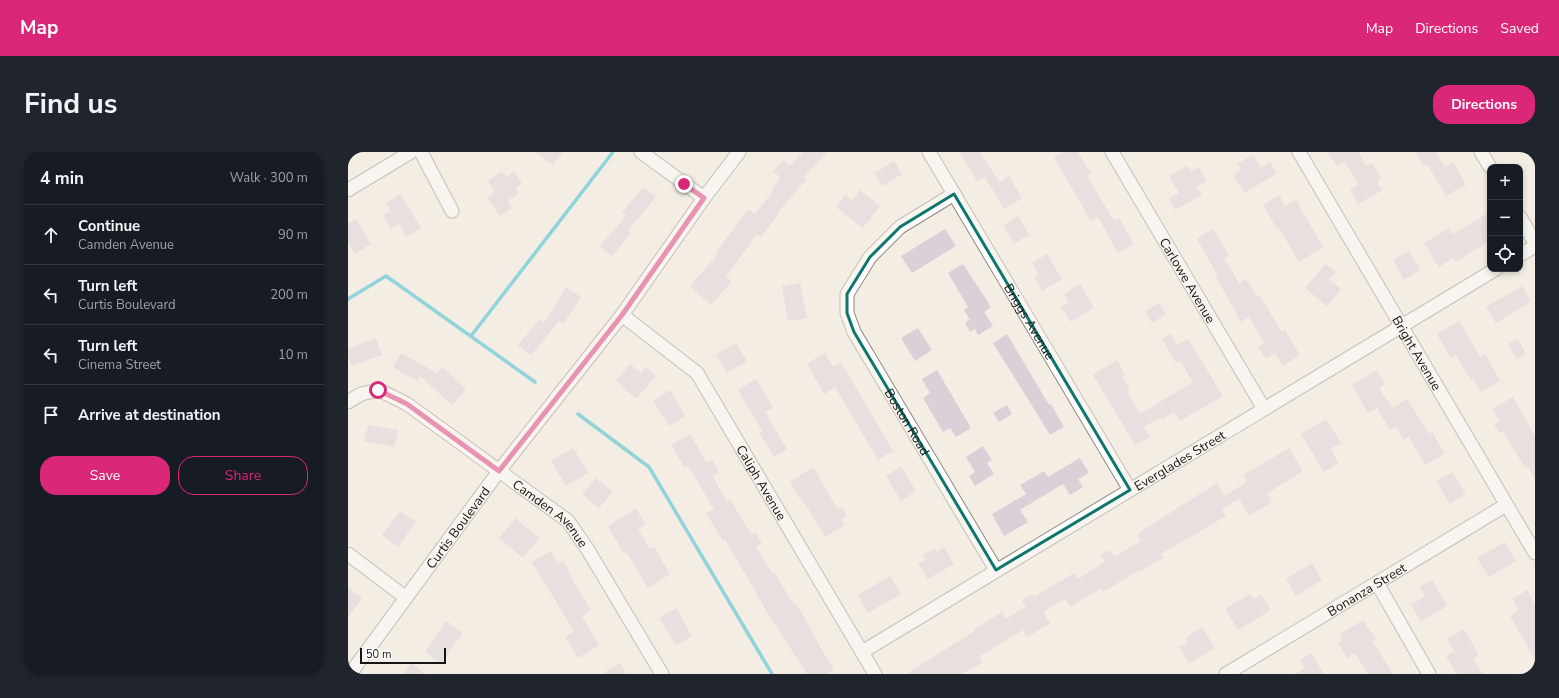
<!DOCTYPE html>
<html lang="en">
<head>
<meta charset="utf-8">
<style>
	:root { --surface:#171b24; --page:#20242c; --text:#f1f3f6; --muted:#9ea1a6; --line:#363941; --accent:#db2777 }
	body { margin:0; font-family:"Nunito Sans",sans-serif; background:var(--page); color:var(--text) }
	.controls { position:absolute; right:12px; top:12px; display:grid; overflow:hidden; border-radius:8px; box-shadow:0 2px 6px #0003 }
	.controls button { width:36px; height:36px; display:grid; place-items:center; padding:0; border:0; border-bottom:1px solid var(--line); background:var(--surface); color:var(--text); font:20px sans-serif }
	.scale { position:absolute; left:12px; bottom:10px; width:86px; box-sizing:border-box; padding-left:4px; border:2px solid #171512; border-top:0; font-size:11px; line-height:14px; white-space:nowrap; color:#171512; -webkit-text-stroke:3px #fff; paint-order:stroke }
	.stop { position:absolute; width:12px; height:12px; margin:-9px; border:3px solid #db2777; border-radius:50%; background:#fff }
	.stop.end { background:#db2777; border-color:#fff; box-shadow:0 1px 4px #0008 }
	.list { margin:0; padding:0; list-style:none }
	h2 { display:flex; justify-content:space-between; align-items:center; height:52px; margin:0; padding:0 16px; font-size:17px }
	h2 small { font-size:13px; font-weight:400; color:var(--muted) }
	.list li { display:grid; grid-template-columns:26px 1fr auto; gap:12px; align-items:center; box-sizing:border-box; height:60px; padding:0 16px; border-top:1px solid var(--line) }
	.list b { display:block; font-size:15px; white-space:nowrap }
	.list p { margin:0; font-size:13px; white-space:nowrap; color:var(--muted) }
	.list em { font-size:13px; font-style:normal; color:var(--muted) }
	.actions { display:flex; gap:8px; padding:12px 16px }
	.actions a { flex:1; padding:9px 0; border:1px solid var(--accent); border-radius:16px; text-align:center; font-size:14px; color:var(--accent) }
	.actions .main { background:var(--accent); color:#fff }
	.icon { flex:none; width:22px; height:22px; fill:none; stroke:currentColor; stroke-width:2; stroke-linecap:round; stroke-linejoin:round }
	.map { position:relative; flex:none; width:1187px; height:522px; overflow:hidden; border-radius:16px }
	header { display:flex; align-items:center; gap:24px; box-sizing:border-box; height:56px; padding:0 20px; background:var(--accent); color:#fff }
	header strong { font-size:19px }
	nav { display:flex; gap:22px; margin-inline-start:auto; font-size:14px }
	.intro { display:flex; align-items:center; justify-content:space-between; box-sizing:border-box; height:96px; padding:0 24px }
	h1 { margin:0; font-size:28px }
	.button { padding:10px 18px; border-radius:16px; background:var(--accent); color:#fff; font-size:14px; font-weight:700 }
	main { display:flex; gap:24px; padding:0 24px }
	aside { flex:1; background:var(--surface); border-radius:16px; box-shadow:0 2px 6px #0003 }
	.map>svg:first-child { display:block }
</style>
</head>
<body>
<header>
<strong>Map</strong>
<nav><a>Map</a><a>Directions</a><a>Saved</a></nav>
</header>
<div class="intro"><h1>Find us</h1><a class="button">Directions</a></div>
<main>
<aside>
<h2>4 min<small>Walk · 300 m</small></h2>
<ul class="list">
<li><svg class="icon" aria-label="ahead" viewBox="0 0 24 24"><path d="M12 20V5M6 11l6-6 6 6"/></svg><div><b>Continue</b><p>Camden Avenue</p></div><em>90 m</em></li>
<li><svg class="icon" aria-label="left" viewBox="0 0 24 24"><path d="M17 20v-9H6M10 6l-5 5 5 5"/></svg><div><b>Turn left</b><p>Curtis Boulevard</p></div><em>200 m</em></li>
<li><svg class="icon" aria-label="left" viewBox="0 0 24 24"><path d="M17 20v-9H6M10 6l-5 5 5 5"/></svg><div><b>Turn left</b><p>Cinema Street</p></div><em>10 m</em></li>
<li><svg class="icon" aria-label="arrive" viewBox="0 0 24 24"><path d="M6 21V4h12l-3 4 3 4H6"/></svg><div><b>Arrive at destination</b></div></li>
</ul>
<div class="actions"><a class="main">Save</a><a>Share</a></div>
</aside>
<div class="map">
<svg width="1187" height="522" viewBox="0 0 1187 522">
	<rect width="100%" height="100%" fill="#f3ede3"/>
	<g fill="none" stroke-linecap="round" stroke-linejoin="round">
		<g stroke="#19b7cf" stroke-width="3.5">
			<polyline points="0,147 38,124 187,230"/>
			<polyline points="123,184 265,0"/>
			<polyline points="230,262 301,315 424,522"/>
		</g>
	</g>
	<g fill="#dbd0d7">
		<polygon points="187,0 214,0 205,13"/>
		<polygon points="455,0 479,0 456,25 458,28 430,60 431,61 413,85 409,82 378,125 383,130 363,153 342,134 370,102 368,101 400,57 407,62 425,39 423,38 433,26 425,19 436,8 442,14"/>
		<polygon points="611,0 632,0 651,30 661,24 674,46 656,57 637,25 629,29"/>
		<polygon points="716,0 730,0 743,22 739,24 766,69 771,66 786,92 770,101 750,65 743,69 706,6"/>
		<polygon points="980,0 1013,0 1011,1 1018,14 1024,11 1033,27 1029,30 1034,38 1010,52 1002,38 1011,33 997,9 989,14"/>
		<polygon points="1067,0 1088,0 1097,15 1105,10 1118,33 1098,44 1079,12 1076,14"/>
		<polygon points="905,3 913,16 922,10 929,21 897,41 885,24 893,18 889,12"/>
		<polygon points="546,9 554,22 534,34 527,21"/>
		<polygon points="839,14 843,20 851,15 859,29 849,34 854,43 827,58 821,46 831,41 821,24"/>
		<polygon points="154,19 158,25 166,20 174,31 167,36 171,41 159,49 164,56 152,64 139,46 147,40 140,29"/>
		<polygon points="295,35 308,45 280,79 283,81 264,104 252,94 278,64 274,61"/>
		<polygon points="512,38 532,54 515,76 488,55 497,43 504,48"/>
		<polygon points="53,42 73,76 58,85 51,72 43,77 35,63 42,59 38,51"/>
		<polygon points="931,43 937,54 948,48 975,95 951,110 931,76 929,77 915,53"/>
		<polygon points="1142,60 1142,88 1108,110 1105,106 1091,115 1076,91 1101,76 1105,82"/>
		<polygon points="670,64 681,83 666,92 655,74"/>
		<polygon points="8,67 23,92 7,102 0,91 0,72"/>
		<polygon points="597,77 608,94 564,121 553,104"/>
		<polygon points="865,77 881,103 876,106 891,131 898,127 910,145 912,144 934,180 937,178 952,203 935,214 927,201 918,207 910,194 916,191 901,165 893,170 868,125 870,124 849,87"/>
		<polygon points="1061,99 1072,118 1056,128 1045,108"/>
		<polygon points="699,102 714,127 694,139 686,125 691,122 684,111"/>
		<polygon points="615,112 643,155 636,160 645,174 630,183 627,177 622,180 617,171 622,168 616,158 620,155 600,121"/>
		<polygon points="977,112 988,120 981,127 993,137 979,154 957,136"/>
		<polygon points="452,131 459,166 440,169 434,134"/>
		<polygon points="732,132 746,156 723,170 713,155 721,150 716,142"/>
		<polygon points="1174,134 1183,150 1148,171 1138,155"/>
		<polygon points="218,135 233,145 215,172 211,169 183,203 170,193 192,167 196,171"/>
		<polygon points="811,151 818,162 804,171 797,159"/>
		<polygon points="1111,169 1132,205 1137,202 1152,229 1133,240 1125,226 1123,228 1108,203 1103,206 1089,182"/>
		<polygon points="570,176 584,198 567,209 553,186"/>
		<polygon points="659,182 701,253 703,252 716,275 702,283 645,191"/>
		<polygon points="823,182 829,193 840,187 875,244 832,269 826,260 814,267 813,265 796,275 802,285 787,293 745,223 769,208 777,223 774,224 782,238 779,240 792,262 845,230 832,209 828,211 814,187"/>
		<polygon points="28,186 34,203 4,214 0,205 0,197"/>
		<polygon points="1169,187 1178,201 1169,207 1160,192"/>
		<polygon points="388,191 399,209 379,221 368,202"/>
		<polygon points="53,201 89,221 94,215 118,237 104,253 72,224 69,229 45,215"/>
		<polygon points="477,201 485,215 493,210 545,299 530,308 487,235 476,242 459,212"/>
		<polygon points="282,212 293,221 298,215 308,224 288,247 268,229"/>
		<polygon points="589,218 623,276 608,285 602,276 595,280 575,246 582,241 574,227"/>
		<polygon points="1029,218 1037,232 1031,236 1044,256 1059,247 1081,282 1084,280 1097,302 1077,313 1061,285 1056,288 1048,274 1042,278 1029,256 1020,261 1004,233"/>
		<polygon points="408,227 425,256 417,260 439,297 426,305 411,281 414,279 390,238"/>
		<polygon points="322,238 337,264 321,274 305,249"/>
		<polygon points="1165,245 1187,284 1187,327 1180,315 1177,316 1155,279 1151,281 1146,272 1152,269 1144,257"/>
		<polygon points="659,253 664,262 651,270 645,261"/>
		<polygon points="978,267 993,291 983,297 990,311 976,320 953,282"/>
		<polygon points="20,273 50,278 46,295 16,289"/>
		<polygon points="342,282 359,311 364,308 371,320 364,324 379,349 382,347 403,383 407,380 414,391 408,394 424,421 426,420 446,453 448,452 465,480 464,481 486,518 479,522 459,522 419,460 377,387 375,389 358,361 366,357 340,314 337,316 323,293"/>
		<polygon points="635,294 644,308 639,311 646,322 627,334 621,324 627,320 618,305"/>
		<polygon points="225,296 240,321 218,334 203,309"/>
		<polygon points="941,296 955,319 919,341 924,350 901,364 891,347 874,357 878,364 813,402 815,406 791,420 790,419 755,440 753,436 722,455 717,447 695,460 702,471 679,485 675,478 631,505 635,510 614,522 558,522 627,479 626,477 654,460 658,467 678,455 674,449 684,442 686,445 726,421 730,427 757,410 753,403 762,398 766,405 793,389 789,382 869,331 876,344 899,330 895,323"/>
		<polygon points="732,306 741,321 730,327 735,335 722,343 715,332 672,358 680,370 656,384 644,362 678,342 672,333 696,319 700,325"/>
		<polygon points="465,315 490,358 494,355 499,364 494,367 497,373 477,385 453,345 451,346 442,330"/>
		<polygon points="553,315 568,339 553,349 538,324"/>
		<polygon points="1104,320 1118,342 1102,352 1088,329"/>
		<polygon points="248,326 265,340 251,356 234,342"/>
		<polygon points="288,357 298,372 290,377 302,397 306,395 322,422 300,436 278,400 276,402 260,374"/>
		<polygon points="52,359 68,370 50,395 34,383"/>
		<polygon points="167,366 191,386 175,406 151,386"/>
		<polygon points="1157,390 1168,409 1141,425 1129,406"/>
		<polygon points="596,395 606,412 580,427 570,412 577,408 575,403 587,396 589,400"/>
		<polygon points="203,399 210,412 215,409 222,421 221,422 243,458 234,464 251,493 230,506 217,485 226,479 184,410"/>
		<polygon points="964,411 974,428 948,444 938,427"/>
		<polygon points="542,424 553,442 520,461 510,443"/>
		<polygon points="1084,428 1099,454 1073,469 1063,453 1077,444 1072,435"/>
		<polygon points="0,435 14,446 0,465"/>
		<polygon points="1179,438 1187,452 1187,508 1162,464 1171,458 1164,447"/>
		<polygon points="902,442 905,447 913,443 923,458 890,478 877,457"/>
		<polygon points="328,456 344,484 328,494 311,466"/>
		<polygon points="1015,468 1028,488 1025,490 1045,522 1020,522 1007,501 999,506 990,491 995,488 992,482"/>
		<polygon points="98,469 115,481 92,512 77,500"/>
		<polygon points="854,475 867,496 841,512 831,495 840,490 837,486"/>
		<polygon points="1116,477 1131,503 1125,507 1135,522 1109,522 1098,504 1106,499 1099,487"/>
		<polygon points="963,501 976,522 947,522 957,516 952,508"/>
		<polygon points="64,511 77,522 54,522"/>
		<polygon points="272,511 278,522 254,522"/>
	</g>
	<g fill="none" stroke-linecap="round" stroke-linejoin="round">
		<g stroke="#8f8980" stroke-width="15">
			<g id="minor">
				<polyline points="73,0 104,59"/>
				<polyline points="293,0 356,46"/>
				<path id="s1" d="M581,0L782,338"/>
				<path id="s2" d="M764,0L916,257"/>
				<path id="s3" d="M951,0L1187,401"/>
				<polyline points="1133,0 1142,15"/>
				<polyline points="0,38 63,0"/>
				<path id="s4" d="M606,42L552,75L522,105L499,142V161L506,180L648,418"/>
				<polyline points="1172,65 1187,91"/>
				<polyline points="1172,103 1187,94"/>
				<path id="s5" d="M274,163L349,221L527,522"/>
				<path id="s6" d="M0,250L13,242L31,238L59,252L220,369L240,398L314,522"/>
				<polyline points="0,402 57,445"/>
				<polyline points="1029,431 1081,522"/>
				<path id="s7" d="M514,500L1148,117"/>
				<path id="s8" d="M2,522L151,319L274,163L356,46L391,0"/>
				<path id="s9" d="M878,522L1158,353"/>
			</g>
		</g>
		<use href="#minor" stroke="#fff" stroke-width="13"/>
	</g>
	<g fill="none" stroke-linecap="round" stroke-linejoin="round">
		<polyline stroke="#db2777" stroke-width="5" points="30,238 59,252 151,319 274,163 356,46 336,32"/>
	</g>
	<path d="M0 0H1187V522H0ZM606,42L782,338L648,418L506,180L499,161V142L522,105L552,75Z" fill="#f3ede3" fill-opacity=".55" fill-rule="evenodd"/>
	<path fill="none" stroke="#0f766e" stroke-width="3" stroke-linejoin="round" d="M606,42L782,338L648,418L506,180L499,161V142L522,105L552,75Z"/>
	<g text-anchor="middle" stroke-width="4" stroke-linejoin="round" paint-order="stroke">
		<g font-size="13" fill="#171512" stroke="#fff">
			<text dy="5" stroke="none"><textPath href="#s2" startOffset="149">Carlowe Avenue</textPath></text>
			<text dy="5" stroke="none"><textPath href="#s1" startOffset="197">Briggs Avenue</textPath></text>
			<text dy="5" stroke="none"><textPath href="#s3" startOffset="233">Bright Avenue</textPath></text>
			<text dy="5" stroke="none"><textPath href="#s4" startOffset="293">Boston Road</textPath></text>
			<text dy="5" stroke="none"><textPath href="#s7" startOffset="371">Everglades Street</textPath></text>
			<text dy="5" stroke="none"><textPath href="#s5" startOffset="222">Caliph Avenue</textPath></text>
			<text dy="5" stroke="none"><textPath href="#s6" startOffset="246">Camden Avenue</textPath></text>
			<text dy="5" stroke="none"><textPath href="#s8" startOffset="182">Curtis Boulevard</textPath></text>
			<text dy="5" stroke="none"><textPath href="#s9" startOffset="164">Bonanza Street</textPath></text>
		</g>
	</g>
</svg>
<div class="controls">
<button>+</button>
<button>−</button>
<button><svg class="icon" aria-label="locate" viewBox="0 0 24 24"><circle cx="12" cy="12" r="6"/><path d="M12 2v4M12 18v4M2 12h4M18 12h4"/></svg></button>
</div>
<div class="scale">50 m</div>
<div class="stop" style="left:30px;top:238px"></div>
<div class="stop end" style="left:336px;top:32px"></div>
</div>
</main>
</body>
</html>
